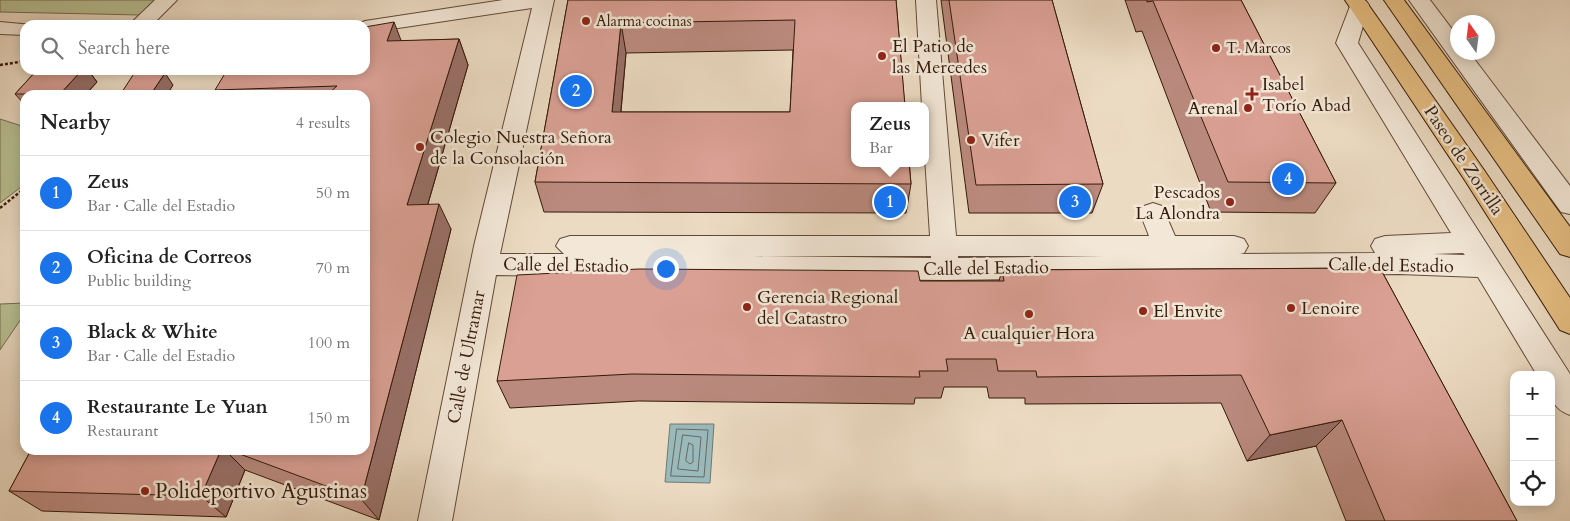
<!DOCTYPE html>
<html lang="en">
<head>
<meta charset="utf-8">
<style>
	:root { --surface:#fff; --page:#f6f6f6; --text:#222; --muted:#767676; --line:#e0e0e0; --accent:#1a73e8 }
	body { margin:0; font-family:Cardo,serif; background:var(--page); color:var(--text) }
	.controls { position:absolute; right:15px; bottom:15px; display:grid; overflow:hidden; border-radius:10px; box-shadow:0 2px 12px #0003 }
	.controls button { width:45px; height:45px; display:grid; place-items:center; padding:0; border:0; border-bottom:1px solid var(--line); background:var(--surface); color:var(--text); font:25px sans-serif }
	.compass { position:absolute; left:1450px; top:15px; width:45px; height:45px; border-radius:50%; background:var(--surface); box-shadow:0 2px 12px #0003; rotate:346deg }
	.you { position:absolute; left:665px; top:268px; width:18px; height:18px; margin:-12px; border:4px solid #fff; border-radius:50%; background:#1a73e8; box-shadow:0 0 0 8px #1a73e833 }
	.badge { display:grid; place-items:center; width:32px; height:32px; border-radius:50%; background:var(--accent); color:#fff; font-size:16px; font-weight:700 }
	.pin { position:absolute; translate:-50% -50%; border:2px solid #fff; box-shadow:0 1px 5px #0006 }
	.popup { position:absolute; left:851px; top:102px; width:78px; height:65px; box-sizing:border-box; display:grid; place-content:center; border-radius:10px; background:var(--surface); filter:drop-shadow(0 1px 4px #0005); font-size:16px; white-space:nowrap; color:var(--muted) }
	.popup b { font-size:19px; color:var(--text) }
	.popup::after { content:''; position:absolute; left:50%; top:100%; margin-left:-10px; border:10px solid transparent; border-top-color:var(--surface) }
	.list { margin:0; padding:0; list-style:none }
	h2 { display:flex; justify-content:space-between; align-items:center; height:65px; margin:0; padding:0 20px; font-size:21px }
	h2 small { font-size:16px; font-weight:400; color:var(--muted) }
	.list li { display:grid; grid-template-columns:32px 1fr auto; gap:15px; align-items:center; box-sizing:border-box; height:75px; padding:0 20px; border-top:1px solid var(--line) }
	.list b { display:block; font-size:19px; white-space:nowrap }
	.list p { margin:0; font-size:16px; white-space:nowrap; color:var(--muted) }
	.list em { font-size:16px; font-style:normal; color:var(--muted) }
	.icon { flex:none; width:28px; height:28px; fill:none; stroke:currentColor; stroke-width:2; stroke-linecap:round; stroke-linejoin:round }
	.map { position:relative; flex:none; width:1570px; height:521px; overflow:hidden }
	.search { position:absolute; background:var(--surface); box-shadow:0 2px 12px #0003; left:20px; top:20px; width:350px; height:55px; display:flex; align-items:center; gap:12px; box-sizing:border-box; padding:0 18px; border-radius:15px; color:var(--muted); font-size:19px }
	.panel { position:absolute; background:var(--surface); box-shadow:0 2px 12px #0003; left:20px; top:90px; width:350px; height:365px; border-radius:15px }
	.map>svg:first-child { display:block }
</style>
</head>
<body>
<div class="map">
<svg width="1570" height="521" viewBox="0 0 1570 521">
	<rect width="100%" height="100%" fill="#ecdbc3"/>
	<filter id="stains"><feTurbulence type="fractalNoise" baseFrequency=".004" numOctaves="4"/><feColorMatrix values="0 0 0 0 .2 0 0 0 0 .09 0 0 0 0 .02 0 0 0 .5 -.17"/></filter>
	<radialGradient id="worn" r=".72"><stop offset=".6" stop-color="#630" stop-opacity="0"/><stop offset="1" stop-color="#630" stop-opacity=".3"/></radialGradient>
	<g fill="#b8c093" stroke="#766d4e">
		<polygon points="0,0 154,0 141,15 0,12"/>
		<polygon points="0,119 25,127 25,184 0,203"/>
		<polygon points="25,303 25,313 0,350 0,304"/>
	</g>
	<polygon fill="#9ab9bb" stroke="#717974" points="670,424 714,424 710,483 665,482"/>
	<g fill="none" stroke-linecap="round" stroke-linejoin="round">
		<g stroke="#676a62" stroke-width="1">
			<polygon points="677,429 708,430 704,477 671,476"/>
			<polygon points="683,435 701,437 698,471 678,469"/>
			<polygon points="689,443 693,445 693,462 690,464 686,461"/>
		</g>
		<g stroke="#624a38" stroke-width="2">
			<g id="minor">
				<polygon points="155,0 177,0 152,25 129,25"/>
				<path d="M503,0H554L500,254H564L556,246L560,239L570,236H930L925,157V106H922L916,0H936L956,236H1149L1140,213L1144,206L1153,203L1162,206L1175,236H1234L1244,239L1248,246L1244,253L1240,254L1375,253L1371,246L1375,239L1385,236L1451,233L1336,43L1352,1H1366L1369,5L1358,43L1570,374V415C1549,407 1551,395 1551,375H1537L1478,277L1399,274L945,280L496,275L452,521H418L474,246L532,8L365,33V25H356L365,21ZM1463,253L1465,255L1433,254ZM752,256H931V258ZM958,256H1104L958,258Z"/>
				<polygon points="1409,0 1430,0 1458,37 1458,52 1469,52 1570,186 1570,214 1561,212"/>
				<polygon points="0,22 33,25 25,25 25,35 0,34"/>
			</g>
		</g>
		<g stroke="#341a09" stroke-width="2">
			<g id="major">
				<polygon points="1345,0 1365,0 1484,170 1570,298 1570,334 1560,330 1466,182"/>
				<polygon points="1384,0 1404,0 1570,227 1570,257 1560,254"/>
			</g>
		</g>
		<g stroke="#341a09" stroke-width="2.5" stroke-dasharray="3 2" stroke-linecap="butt">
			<polyline points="0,65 25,61"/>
			<polyline points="0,208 25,188"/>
		</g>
		<use href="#minor" fill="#f3e8d8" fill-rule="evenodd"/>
		<use href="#major" fill="#e6be82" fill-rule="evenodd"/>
	</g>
	<g fill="#bb8a7f" stroke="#341a09" fill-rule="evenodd">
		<path d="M568,0H896L911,184L906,213L544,212L535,182ZM793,50L790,112H621L626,53Z"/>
		<polygon points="941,0 1052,0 1103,184 1092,213 969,213"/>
		<polygon points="1125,0 1241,0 1336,183 1315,213 1211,212 1142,31 1136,32"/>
		<polygon points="459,39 468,65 428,204 451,229 379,520 245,470 226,517 42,511 9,491 31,450 365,450 365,95 219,95 215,90 401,41"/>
		<polygon points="37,70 88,70 97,82 85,95 25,95 25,105 15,94"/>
		<polygon points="1380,268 1517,521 1346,521 1316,446 1247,461 1221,403 1025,404 1025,398 989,398 987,387 944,387 941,398 915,398 914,404 638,401 510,408 497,381 920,281 999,281 1002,270"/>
	</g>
	<g fill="#997068" stroke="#341a09">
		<polygon points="394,22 404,48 387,41"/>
		<polygon points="621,23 626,53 618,142 612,112"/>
		<polygon points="459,39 468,65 420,231 407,205"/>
		<polygon points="82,70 88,70 97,82 85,95 61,95 60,94"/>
		<polygon points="165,73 173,85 167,95 152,95 151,94"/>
		<polygon points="439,204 451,229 379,520 361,499"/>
		<polygon points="1342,420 1316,446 1247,461 1270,435"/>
		<polygon points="221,450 225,450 245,470 226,517 201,496"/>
	</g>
	<g fill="#daa094" stroke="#341a09" fill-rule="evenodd">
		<path d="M568,0H896L905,106H855V163H909L911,184L535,182ZM795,20L790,112H612L621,23Z"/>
		<polygon points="949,0 1052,0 1103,184 976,185"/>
		<polygon points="1147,0 1241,0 1336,183 1228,182 1153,1 1147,2"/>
		<polygon points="394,22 387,41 459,39 407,205 439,204 361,499 229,450 365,450 365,95 327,95 337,86 215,90 227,70 365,70 365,27"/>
		<polygon points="37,70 82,70 60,94 15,94"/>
		<polygon points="135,72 165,73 151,94 166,93 165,95 120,95"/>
		<polygon points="1380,268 1517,521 1385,521 1342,420 1270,435 1241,375 1037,377 1036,371 998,371 996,359 946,359 948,371 919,371 920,377 632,374 497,381 517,275 639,269 918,271 920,281 1004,281 1002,270"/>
		<polygon points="31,450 221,450 201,496 9,491"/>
	</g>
	<g fill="#8f2418" stroke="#f3e8d8" stroke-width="2">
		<circle cx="586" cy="21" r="5"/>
		<circle cx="1216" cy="48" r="5"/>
		<circle cx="882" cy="56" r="5"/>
		<path d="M1249.5 86.5h5v5h5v5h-5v5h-5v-5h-5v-5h5z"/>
		<circle cx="1248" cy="108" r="5"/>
		<circle cx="971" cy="140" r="5"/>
		<circle cx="420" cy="147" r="5"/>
		<circle cx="1230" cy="202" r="5"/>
		<circle cx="747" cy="307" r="5"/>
		<circle cx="1291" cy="308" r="5"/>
		<circle cx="1143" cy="311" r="5"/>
		<circle cx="1029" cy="314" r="5"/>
		<circle cx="145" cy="491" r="5"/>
	</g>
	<g text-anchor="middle" stroke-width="5" stroke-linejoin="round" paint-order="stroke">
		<g font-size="15" fill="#341a09" stroke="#f3e8d8" text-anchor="start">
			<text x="596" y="26">Alarma cocinas</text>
			<text x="1226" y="53">T. Marcos</text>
		</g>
		<g font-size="18" fill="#341a09" stroke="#f3e8d8" text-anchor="start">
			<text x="892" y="52">El Patio de<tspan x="892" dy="21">las Mercedes</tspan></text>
			<text x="1262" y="90">Isabel<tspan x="1262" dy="21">Torío Abad</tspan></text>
			<text x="1238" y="114" text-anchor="end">Arenal</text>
			<text x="430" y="143">Colegio Nuestra Señora<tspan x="430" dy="21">de la Consolación</tspan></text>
			<text x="981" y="146">Vifer</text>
			<text x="1220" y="198" text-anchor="end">Pescados<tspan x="1220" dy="21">La Alondra</tspan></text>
			<text x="757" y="303">Gerencia Regional<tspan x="757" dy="21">del Catastro</tspan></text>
			<text x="1301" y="314">Lenoire</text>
			<text x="1153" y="317">El Envite</text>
			<text x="1029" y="339" text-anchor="middle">A cualquier Hora</text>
		</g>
		<g font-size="18" fill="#341a09" stroke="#f3e8d8">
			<text transform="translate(1464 160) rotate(56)" y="6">Paseo de Zorrilla</text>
			<text transform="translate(566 265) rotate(1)" y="6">Calle del Estadio</text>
			<text transform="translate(1391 265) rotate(1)" y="6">Calle del Estadio</text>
			<text transform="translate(986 268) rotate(-1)" y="6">Calle del Estadio</text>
			<text transform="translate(466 357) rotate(-79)" y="6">Calle de Ultramar</text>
		</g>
		<g font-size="21" fill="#341a09" stroke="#f3e8d8" text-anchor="start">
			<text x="155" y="498">Polideportivo Agustinas</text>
		</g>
	</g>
	<rect width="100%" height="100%" filter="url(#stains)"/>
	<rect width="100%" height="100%" fill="url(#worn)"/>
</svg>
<div class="controls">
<button>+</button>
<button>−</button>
<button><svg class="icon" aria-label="locate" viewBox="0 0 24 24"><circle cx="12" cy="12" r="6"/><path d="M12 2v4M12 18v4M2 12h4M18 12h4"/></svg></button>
</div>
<svg class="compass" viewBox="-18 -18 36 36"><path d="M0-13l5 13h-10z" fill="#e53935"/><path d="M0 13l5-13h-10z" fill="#767676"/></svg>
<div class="you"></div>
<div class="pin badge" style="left:890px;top:202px">1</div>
<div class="popup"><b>Zeus</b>Bar</div>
<div class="pin badge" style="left:576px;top:91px">2</div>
<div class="pin badge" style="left:1075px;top:202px">3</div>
<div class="pin badge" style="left:1288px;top:179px">4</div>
<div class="search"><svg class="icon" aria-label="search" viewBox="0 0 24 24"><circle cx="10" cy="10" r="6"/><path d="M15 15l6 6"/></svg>Search here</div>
<section class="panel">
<h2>Nearby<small>4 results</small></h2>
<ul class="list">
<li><span class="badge">1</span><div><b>Zeus</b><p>Bar · Calle del Estadio</p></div><em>50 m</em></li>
<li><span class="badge">2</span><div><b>Oficina de Correos</b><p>Public building</p></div><em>70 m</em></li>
<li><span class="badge">3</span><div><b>Black &amp; White</b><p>Bar · Calle del Estadio</p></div><em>100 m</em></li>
<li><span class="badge">4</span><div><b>Restaurante Le Yuan</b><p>Restaurant</p></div><em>150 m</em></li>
</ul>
</section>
</div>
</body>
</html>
